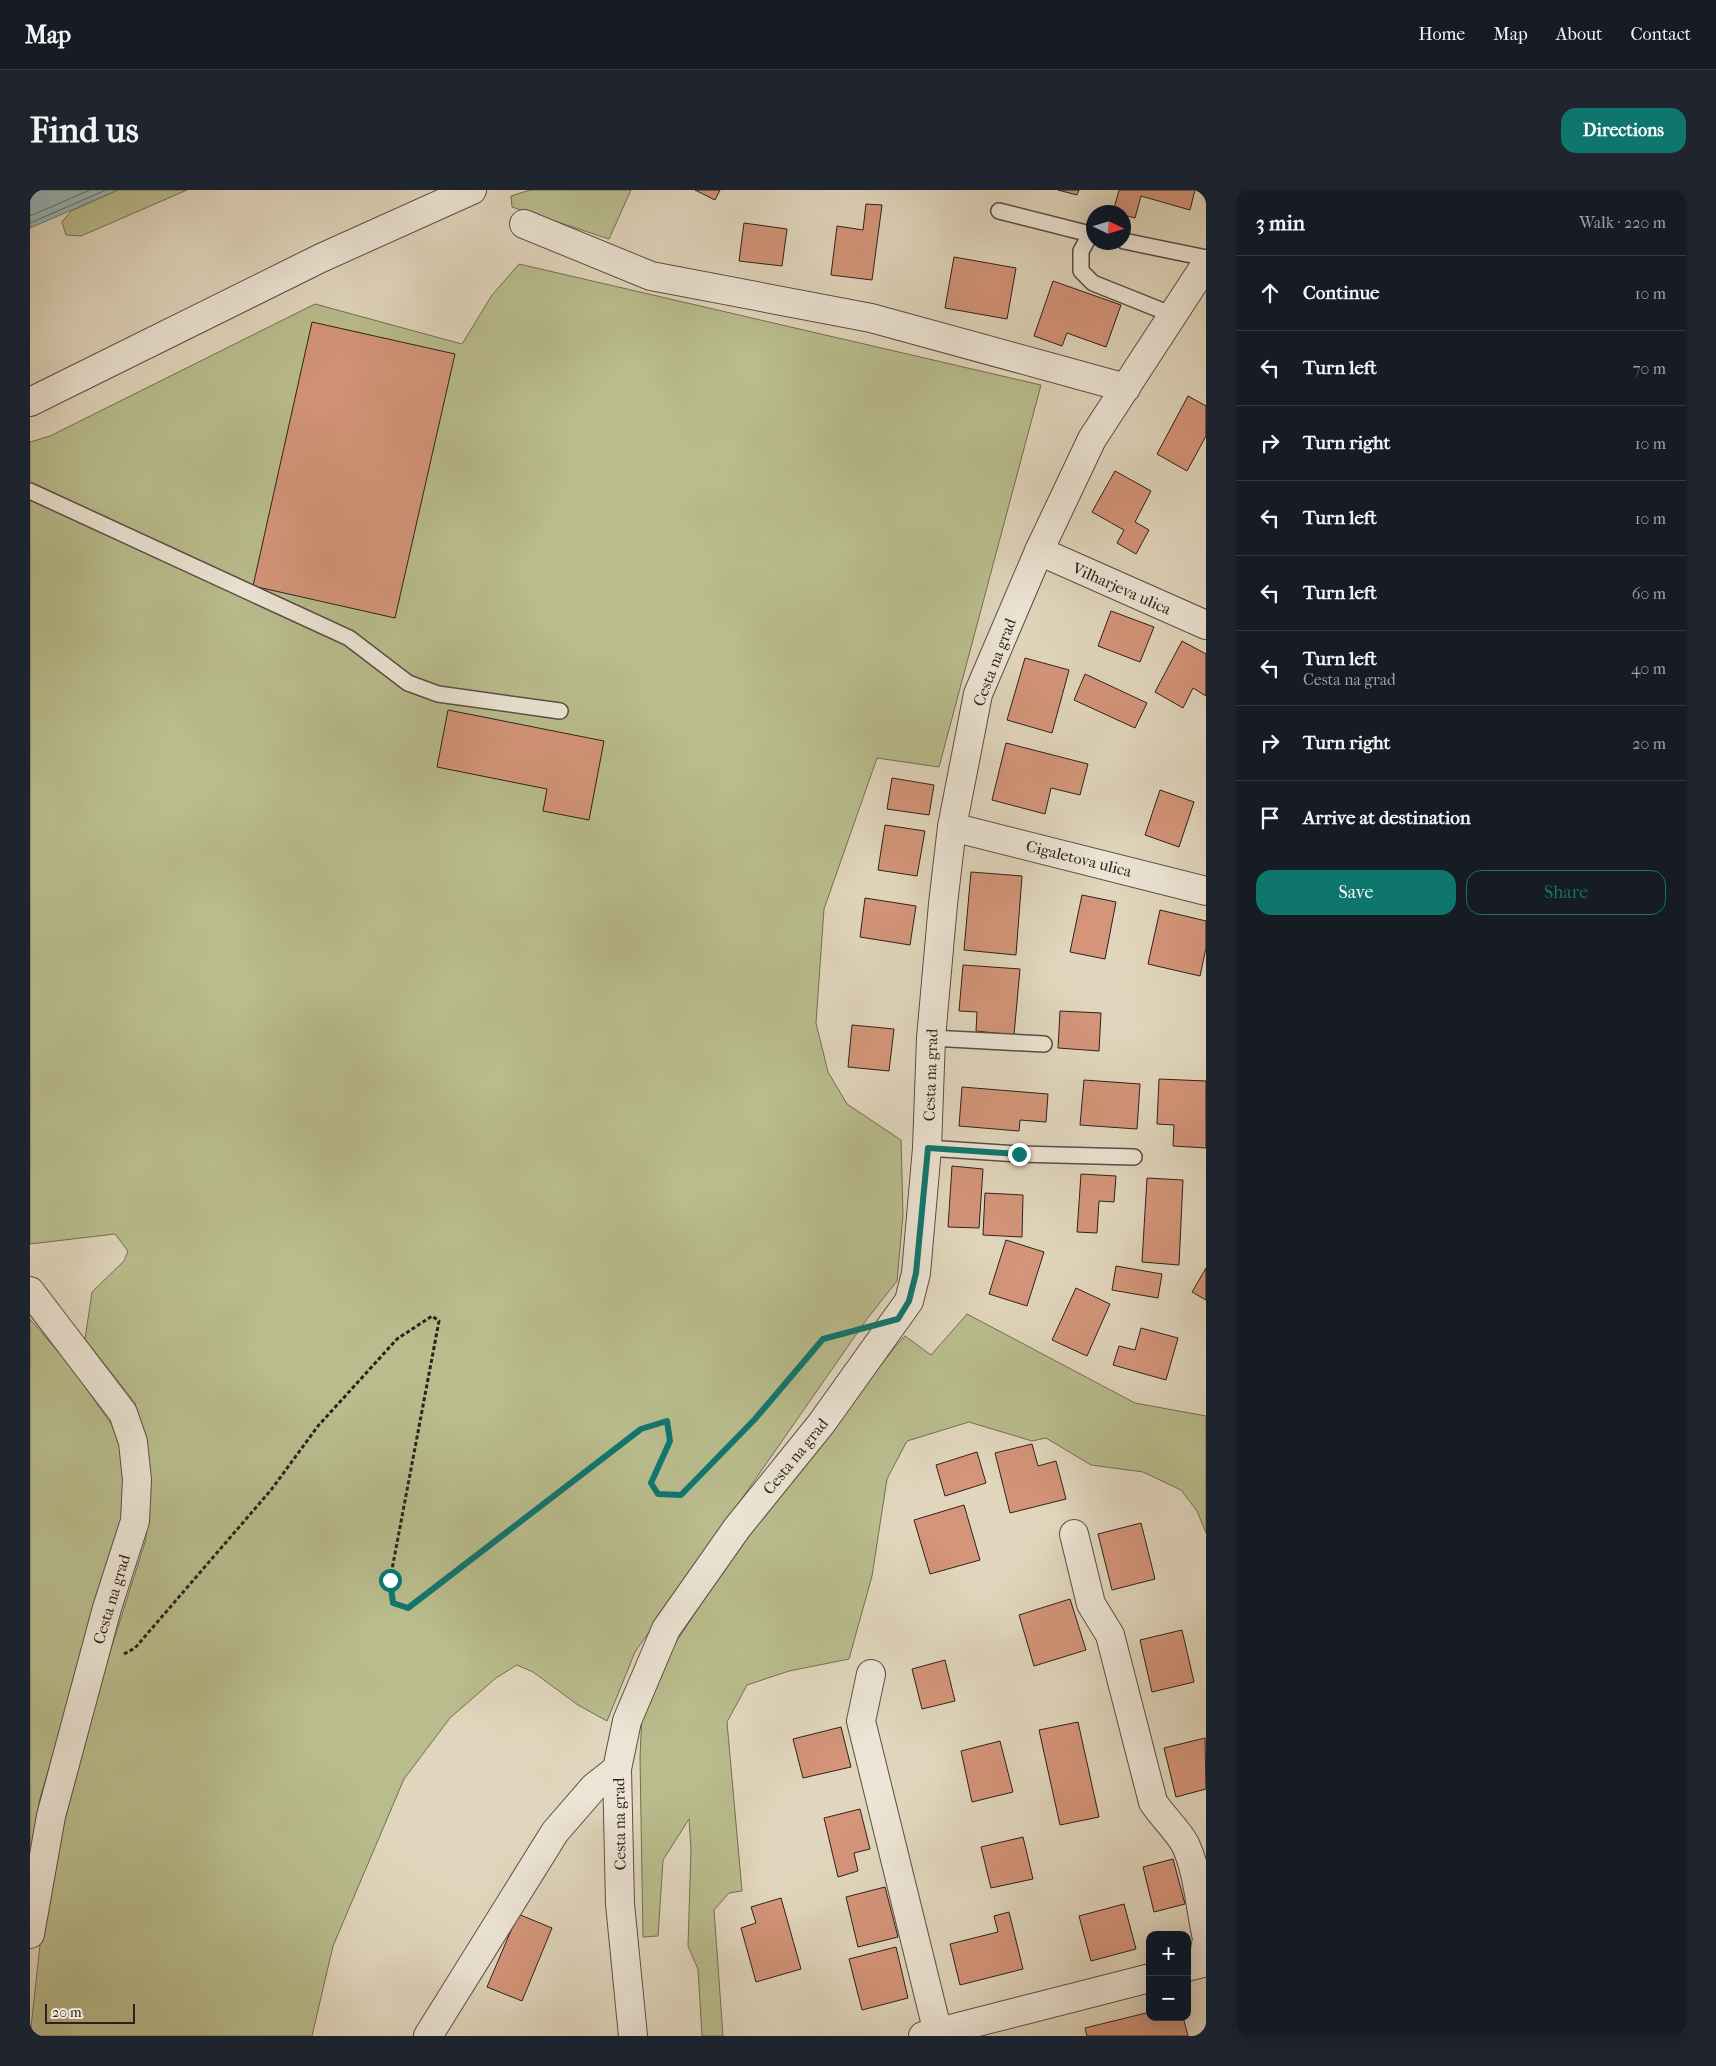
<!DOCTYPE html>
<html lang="en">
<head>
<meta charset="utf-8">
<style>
	:root { --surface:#171b24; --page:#20242c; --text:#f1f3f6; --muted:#9ea1a6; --line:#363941; --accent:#0f766e }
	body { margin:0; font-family:"IM FELL French Canon",serif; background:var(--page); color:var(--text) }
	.controls { position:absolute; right:15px; bottom:15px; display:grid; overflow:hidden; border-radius:10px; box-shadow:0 5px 20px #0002 }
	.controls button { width:45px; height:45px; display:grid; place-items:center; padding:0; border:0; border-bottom:1px solid var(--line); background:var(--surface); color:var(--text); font:25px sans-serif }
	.compass { position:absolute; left:1056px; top:15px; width:45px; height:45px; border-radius:50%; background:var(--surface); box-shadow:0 5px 20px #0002; rotate:94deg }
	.scale { position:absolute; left:15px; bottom:12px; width:90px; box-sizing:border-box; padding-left:5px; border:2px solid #2d211c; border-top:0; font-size:14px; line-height:18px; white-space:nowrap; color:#2d211c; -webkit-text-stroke:4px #ece4d4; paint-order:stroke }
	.stop { position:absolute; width:15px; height:15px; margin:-11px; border:4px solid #0f766e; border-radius:50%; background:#fff }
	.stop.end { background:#0f766e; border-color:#fff; box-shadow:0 1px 5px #0008 }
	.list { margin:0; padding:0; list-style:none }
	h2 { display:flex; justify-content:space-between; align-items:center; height:65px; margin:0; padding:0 20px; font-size:21px }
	h2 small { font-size:16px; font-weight:400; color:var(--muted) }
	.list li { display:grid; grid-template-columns:32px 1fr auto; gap:15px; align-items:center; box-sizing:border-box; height:75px; padding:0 20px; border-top:1px solid var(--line) }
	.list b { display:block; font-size:19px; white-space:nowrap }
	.list p { margin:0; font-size:16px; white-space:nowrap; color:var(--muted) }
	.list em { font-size:16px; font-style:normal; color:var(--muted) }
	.actions { display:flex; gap:10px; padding:15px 20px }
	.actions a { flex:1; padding:11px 0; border:1px solid var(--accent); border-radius:15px; text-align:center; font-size:18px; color:var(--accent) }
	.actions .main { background:var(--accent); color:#fff }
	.icon { flex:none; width:28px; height:28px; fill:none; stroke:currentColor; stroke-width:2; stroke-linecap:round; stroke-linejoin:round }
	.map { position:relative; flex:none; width:1176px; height:1846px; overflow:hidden; border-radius:15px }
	header { display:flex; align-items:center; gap:30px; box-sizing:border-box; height:70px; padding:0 25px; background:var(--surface); border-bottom:1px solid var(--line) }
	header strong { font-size:24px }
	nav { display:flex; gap:28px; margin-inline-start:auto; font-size:18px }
	.intro { display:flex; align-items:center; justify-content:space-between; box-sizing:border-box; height:120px; padding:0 30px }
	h1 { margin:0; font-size:35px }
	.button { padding:12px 22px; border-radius:15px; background:var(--accent); color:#fff; font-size:18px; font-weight:700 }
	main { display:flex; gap:30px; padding:0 30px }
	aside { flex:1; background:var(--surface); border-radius:15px; box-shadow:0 5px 20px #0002 }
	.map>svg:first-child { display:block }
</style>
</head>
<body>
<header>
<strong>Map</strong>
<nav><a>Home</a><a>Map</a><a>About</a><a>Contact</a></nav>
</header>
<div class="intro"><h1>Find us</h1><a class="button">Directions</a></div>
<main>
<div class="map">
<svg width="1176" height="1846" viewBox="0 0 1176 1846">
	<rect width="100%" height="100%" fill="#e1d6bd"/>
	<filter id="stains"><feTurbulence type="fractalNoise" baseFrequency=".004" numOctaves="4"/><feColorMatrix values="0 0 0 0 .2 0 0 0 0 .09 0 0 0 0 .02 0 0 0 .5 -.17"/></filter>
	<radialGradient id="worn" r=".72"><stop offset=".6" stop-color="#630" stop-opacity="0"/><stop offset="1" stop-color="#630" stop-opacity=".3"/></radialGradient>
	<g fill="#b9bc8d" stroke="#736e54">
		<polygon points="88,0 157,0 51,46 36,45 32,32 41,21"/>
		<polygon points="500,0 601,0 579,49 482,17 481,6"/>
		<polygon points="489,74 1011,195 909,577 847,568 794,719 786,833 798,882 817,914 871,950 873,1025 867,1091 837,1129 605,1462 577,1531 548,1515 503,1482 487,1475 466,1488 420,1528 374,1589 303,1756 282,1846 0,1846 10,1755 30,1619 116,1349 119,1287 105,1213 55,1149 62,1102 94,1071 98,1061 85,1044 0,1054 0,252 20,246 285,114 432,154 462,105"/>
		<polygon points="937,1124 1105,1213 1176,1226 1176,1343 1167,1321 1151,1300 1113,1282 1061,1275 1016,1248 1002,1251 939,1232 877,1251 857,1289 842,1386 819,1469 759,1481 717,1495 697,1532 712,1701 699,1703 684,1720 693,1846 672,1846 668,1779 658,1756 661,1659 659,1629 633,1670 628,1746 613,1747 610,1568 612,1522 635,1469 697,1374 864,1158 875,1146 901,1165"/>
		<polygon points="0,1129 42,1178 91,1248 94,1330 10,1608 0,1666"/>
	</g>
	<polygon fill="#97b7ba" stroke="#6d7b7b" points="0,0 88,0 0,38"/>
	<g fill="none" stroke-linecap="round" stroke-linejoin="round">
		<g stroke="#626c6b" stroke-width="1">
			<polyline points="0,26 60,0"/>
			<polyline points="0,33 76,0"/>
		</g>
	</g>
	<g fill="#d4957a" stroke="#2d211c">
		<polygon points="665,0 690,0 685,10"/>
		<polygon points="1028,0 1049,0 1047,5"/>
		<polygon points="1089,0 1165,0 1160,20 1111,6 1105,28 1094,25 1094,22 1083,22"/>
		<polygon points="836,14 852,15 842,90 801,85 807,36 833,40"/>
		<polygon points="714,33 757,39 752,76 709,71"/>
		<polygon points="924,67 986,78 977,129 915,118"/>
		<polygon points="1023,91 1091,115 1076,157 1037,143 1032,156 1004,146"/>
		<polygon points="282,132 425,164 365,428 223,396"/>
		<polygon points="1158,206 1176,216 1176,246 1157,281 1127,264"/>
		<polygon points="1085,281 1121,301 1105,332 1119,340 1106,364 1087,353 1094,340 1062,322"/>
		<polygon points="1081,421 1124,437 1110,472 1068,456"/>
		<polygon points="1152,451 1176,464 1176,506 1163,498 1153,518 1125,502"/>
		<polygon points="995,468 1039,480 1022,543 977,530"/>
		<polygon points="1055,484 1117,513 1105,538 1044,510"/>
		<polygon points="418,520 574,551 559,630 513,621 517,599 407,577"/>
		<polygon points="976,553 1058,574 1050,605 1021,598 1015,624 962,610"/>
		<polygon points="862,588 904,595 899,625 857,619"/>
		<polygon points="1130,600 1164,612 1149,657 1115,645"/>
		<polygon points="855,635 895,641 887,686 848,680"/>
		<polygon points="941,682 992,686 986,765 934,760"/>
		<polygon points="1052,705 1086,712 1075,769 1040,762"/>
		<polygon points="835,708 886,716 880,755 830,747"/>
		<polygon points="1130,720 1176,731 1176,758 1170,786 1118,774"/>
		<polygon points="933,775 990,779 984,845 946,841 947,822 929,821"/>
		<polygon points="1030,821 1071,823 1069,861 1028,858"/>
		<polygon points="822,835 864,839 859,881 818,877"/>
		<polygon points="1129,889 1176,891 1176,958 1143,956 1144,935 1127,934"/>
		<polygon points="1054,890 1110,894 1107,939 1050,935"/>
		<polygon points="932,897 1018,904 1016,932 990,930 989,941 929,936"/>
		<polygon points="922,976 953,979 949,1038 918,1037"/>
		<polygon points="1051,984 1086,986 1084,1012 1069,1011 1067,1043 1047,1042"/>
		<polygon points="1117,988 1153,990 1149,1075 1112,1072"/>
		<polygon points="955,1003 993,1005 992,1047 953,1045"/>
		<polygon points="976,1050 1014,1062 997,1116 959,1104"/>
		<polygon points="1086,1076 1132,1084 1128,1108 1082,1100"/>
		<polygon points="1176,1078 1176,1110 1162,1102"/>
		<polygon points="1046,1098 1080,1114 1057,1166 1022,1150"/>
		<polygon points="1111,1138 1148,1148 1136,1190 1083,1175 1089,1156 1105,1160"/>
		<polygon points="1002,1254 1008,1276 1026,1271 1036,1309 980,1323 965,1263"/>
		<polygon points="947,1262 956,1293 915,1306 906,1275"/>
		<polygon points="934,1315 950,1370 900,1384 884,1330"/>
		<polygon points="1111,1333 1125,1389 1082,1400 1068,1344"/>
		<polygon points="1040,1409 1056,1460 1004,1476 989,1425"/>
		<polygon points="1152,1440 1164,1492 1122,1502 1110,1450"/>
		<polygon points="915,1470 925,1511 892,1519 882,1479"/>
		<polygon points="1048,1532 1069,1627 1030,1635 1009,1540"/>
		<polygon points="811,1537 821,1577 773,1588 763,1549"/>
		<polygon points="1175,1548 1176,1599 1146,1607 1134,1558"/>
		<polygon points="970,1551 983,1602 942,1612 931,1561"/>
		<polygon points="830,1619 840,1659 824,1663 828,1681 808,1687 794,1628"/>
		<polygon points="993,1647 1003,1689 961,1698 951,1657"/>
		<polygon points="1143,1669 1155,1714 1124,1722 1113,1677"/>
		<polygon points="855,1697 868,1747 828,1757 816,1707"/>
		<polygon points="751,1708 771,1779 726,1792 711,1738 726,1733 721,1717"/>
		<polygon points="1094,1714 1106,1759 1061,1771 1049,1726"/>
		<polygon points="979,1722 993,1779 930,1795 920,1754 968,1742 964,1726"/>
		<polygon points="488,1724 522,1738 492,1811 457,1797"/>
		<polygon points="866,1757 878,1808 832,1820 819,1769"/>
		<polygon points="1120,1822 1120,1827 1153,1827 1158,1846 1057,1846 1055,1838"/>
	</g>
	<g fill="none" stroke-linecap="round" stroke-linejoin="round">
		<g stroke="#5a4e44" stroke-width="18">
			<g id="service">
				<polyline points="969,21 1064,45"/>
				<polyline points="1060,45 1051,61 1051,81 1063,93 1143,125"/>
				<polyline points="1094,51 1176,68"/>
				<polyline points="0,301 319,448 378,493 408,504 530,521"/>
				<polyline points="901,848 1014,854"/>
				<polyline points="897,958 989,964 1104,967"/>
			</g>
		</g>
		<g stroke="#5a4e44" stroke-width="30">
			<g id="minor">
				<polyline points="494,34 621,86 841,128 1096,198"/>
				<polyline points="1009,361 1176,435"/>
				<polyline points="922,637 1176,701"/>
				<polyline points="0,1101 93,1223 103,1252 107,1290 105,1331 77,1418 21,1626 0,1744"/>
				<path d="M1044,1344L1061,1414L1080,1445L1123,1612C1132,1626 1150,1643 1156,1656C1168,1683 1170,1716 1176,1744"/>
				<polyline points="841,1484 831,1531 908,1843"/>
				<polyline points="1157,1777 1173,1773 1176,1754"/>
				<polyline points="398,1846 525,1642 564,1597 587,1579"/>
				<polyline points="603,1846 590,1714 587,1579 597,1531 636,1439 707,1338 791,1234 879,1111 886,1083 897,958 901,848 913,714 922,637 948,504 1009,361 1062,249 1176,74"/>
				<polyline points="893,1846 1120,1788"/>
			</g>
		</g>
		<g stroke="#5a4e44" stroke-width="30">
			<polyline id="tertiary" points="0,212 291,68 442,0"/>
		</g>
		<polyline stroke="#2d211c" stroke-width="3" stroke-dasharray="4 2.5" stroke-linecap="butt" points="94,1464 105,1458 241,1300 288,1236 367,1149 402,1126 409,1131 360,1390 363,1413 378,1418 611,1239 637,1231 640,1251 621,1293 628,1304 651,1305 725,1229 793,1149 821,1142"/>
		<use href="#service" stroke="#ece4d4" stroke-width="15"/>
		<use href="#minor" stroke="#ece4d4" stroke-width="28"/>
		<use href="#tertiary" stroke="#ece4d4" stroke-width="28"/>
	</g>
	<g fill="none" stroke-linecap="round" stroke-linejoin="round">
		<polyline stroke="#0f766e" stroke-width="6" points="360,1390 363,1413 378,1418 611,1239 637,1231 640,1251 621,1293 628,1304 651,1305 725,1229 793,1149 868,1129 879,1111 886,1083 898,958 989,964"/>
	</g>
	<g text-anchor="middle" stroke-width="4" stroke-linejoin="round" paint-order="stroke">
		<g font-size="16" fill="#2d211c" stroke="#ece4d4">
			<text transform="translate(1092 398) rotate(24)" y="6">Vilharjeva ulica</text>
			<text transform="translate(964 472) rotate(-69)" y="6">Cesta na grad</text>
			<text transform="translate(1049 668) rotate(14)" y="6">Cigaletova ulica</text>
			<text transform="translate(900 885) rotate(-88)" y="6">Cesta na grad</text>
			<text transform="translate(765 1266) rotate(-51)" y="6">Cesta na grad</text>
			<text transform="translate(81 1409) rotate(-73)" y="6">Cesta na grad</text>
			<text transform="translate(589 1634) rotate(-91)" y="6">Cesta na grad</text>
		</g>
	</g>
	<rect width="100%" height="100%" filter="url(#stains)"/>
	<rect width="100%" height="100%" fill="url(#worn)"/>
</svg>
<div class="controls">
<button>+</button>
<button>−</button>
</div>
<svg class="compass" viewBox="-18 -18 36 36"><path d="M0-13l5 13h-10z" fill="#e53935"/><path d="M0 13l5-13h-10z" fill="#9ea1a6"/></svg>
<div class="scale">20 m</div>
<div class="stop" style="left:360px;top:1390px"></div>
<div class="stop end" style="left:989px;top:964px"></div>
</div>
<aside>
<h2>3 min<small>Walk · 220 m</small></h2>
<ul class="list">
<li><svg class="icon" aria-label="ahead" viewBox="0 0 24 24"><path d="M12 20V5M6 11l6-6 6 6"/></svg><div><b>Continue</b></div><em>10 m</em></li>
<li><svg class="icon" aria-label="left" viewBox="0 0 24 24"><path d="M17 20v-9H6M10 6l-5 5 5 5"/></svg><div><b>Turn left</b></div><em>70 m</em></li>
<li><svg class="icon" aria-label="right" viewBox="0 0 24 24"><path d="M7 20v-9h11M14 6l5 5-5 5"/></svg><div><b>Turn right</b></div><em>10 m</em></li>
<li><svg class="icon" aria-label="left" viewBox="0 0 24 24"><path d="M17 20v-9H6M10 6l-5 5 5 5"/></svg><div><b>Turn left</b></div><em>10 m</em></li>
<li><svg class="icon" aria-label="left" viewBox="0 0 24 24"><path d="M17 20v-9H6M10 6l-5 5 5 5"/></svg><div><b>Turn left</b></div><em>60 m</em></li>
<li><svg class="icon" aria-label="left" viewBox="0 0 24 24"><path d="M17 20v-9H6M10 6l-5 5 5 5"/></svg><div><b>Turn left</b><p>Cesta na grad</p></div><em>40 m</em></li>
<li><svg class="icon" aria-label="right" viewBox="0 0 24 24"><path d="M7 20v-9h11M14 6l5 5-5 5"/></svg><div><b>Turn right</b></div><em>20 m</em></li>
<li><svg class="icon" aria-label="arrive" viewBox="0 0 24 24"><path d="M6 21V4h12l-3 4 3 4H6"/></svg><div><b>Arrive at destination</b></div></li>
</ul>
<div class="actions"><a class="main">Save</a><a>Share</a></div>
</aside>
</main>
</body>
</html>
